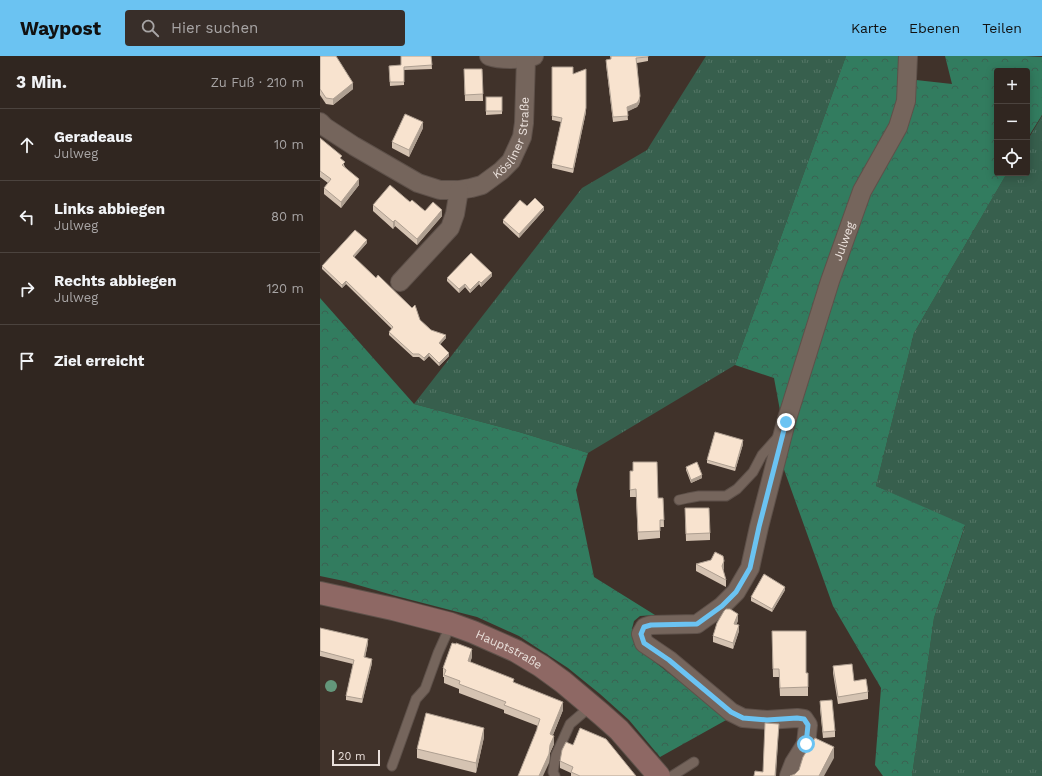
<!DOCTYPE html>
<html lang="de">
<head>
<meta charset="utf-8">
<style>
	:root { --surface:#302620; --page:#382e29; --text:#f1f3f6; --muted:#a8a5a5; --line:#4b433e; --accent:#6bc3f2 }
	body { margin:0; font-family:"Work Sans",sans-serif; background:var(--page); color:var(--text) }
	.controls { position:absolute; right:12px; top:12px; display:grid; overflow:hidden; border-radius:4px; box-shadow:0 2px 10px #0003 }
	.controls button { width:36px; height:36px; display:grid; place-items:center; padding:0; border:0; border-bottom:1px solid var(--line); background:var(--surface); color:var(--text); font:20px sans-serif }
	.scale { position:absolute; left:12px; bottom:10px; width:48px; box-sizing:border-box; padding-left:4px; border:2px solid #eae0db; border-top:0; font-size:11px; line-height:14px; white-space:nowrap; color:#eae0db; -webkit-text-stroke:3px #40322a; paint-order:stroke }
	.stop { position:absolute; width:12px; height:12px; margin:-9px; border:3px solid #6bc3f2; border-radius:50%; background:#fff }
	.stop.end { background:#6bc3f2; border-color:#fff; box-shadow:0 1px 4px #0008 }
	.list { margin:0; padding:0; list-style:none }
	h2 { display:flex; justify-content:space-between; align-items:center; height:52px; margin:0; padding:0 16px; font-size:17px }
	h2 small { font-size:13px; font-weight:400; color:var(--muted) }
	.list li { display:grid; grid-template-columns:26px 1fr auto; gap:12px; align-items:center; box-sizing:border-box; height:72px; padding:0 16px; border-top:1px solid var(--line) }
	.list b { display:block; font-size:15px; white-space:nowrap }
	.list p { margin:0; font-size:13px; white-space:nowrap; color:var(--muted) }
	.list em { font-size:13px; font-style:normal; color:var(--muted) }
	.icon { flex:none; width:22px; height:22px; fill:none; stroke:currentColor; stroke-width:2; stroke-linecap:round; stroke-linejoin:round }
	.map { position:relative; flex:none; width:722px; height:720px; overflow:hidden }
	header { display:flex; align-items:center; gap:24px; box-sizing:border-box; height:56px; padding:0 20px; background:var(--accent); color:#111 }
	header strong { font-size:19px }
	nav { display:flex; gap:22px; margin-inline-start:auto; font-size:14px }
	.search { width:280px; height:36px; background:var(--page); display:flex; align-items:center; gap:10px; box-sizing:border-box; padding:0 14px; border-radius:4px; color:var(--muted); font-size:15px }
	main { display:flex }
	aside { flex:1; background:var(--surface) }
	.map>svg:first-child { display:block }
</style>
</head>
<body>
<header>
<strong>Waypost</strong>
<div class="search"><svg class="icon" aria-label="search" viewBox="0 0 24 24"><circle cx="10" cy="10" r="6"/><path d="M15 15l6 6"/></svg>Hier suchen</div>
<nav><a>Karte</a><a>Ebenen</a><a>Teilen</a></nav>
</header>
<main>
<aside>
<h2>3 Min.<small>Zu Fuß · 210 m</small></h2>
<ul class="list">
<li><svg class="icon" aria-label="ahead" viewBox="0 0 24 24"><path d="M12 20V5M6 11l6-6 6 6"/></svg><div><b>Geradeaus</b><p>Julweg</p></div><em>10 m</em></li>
<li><svg class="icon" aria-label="left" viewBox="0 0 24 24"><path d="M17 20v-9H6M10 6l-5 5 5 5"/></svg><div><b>Links abbiegen</b><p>Julweg</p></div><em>80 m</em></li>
<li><svg class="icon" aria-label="right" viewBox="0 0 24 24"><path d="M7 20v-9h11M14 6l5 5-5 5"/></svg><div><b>Rechts abbiegen</b><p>Julweg</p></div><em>120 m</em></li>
<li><svg class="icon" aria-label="arrive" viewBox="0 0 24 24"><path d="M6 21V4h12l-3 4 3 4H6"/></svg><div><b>Ziel erreicht</b></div></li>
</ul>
</aside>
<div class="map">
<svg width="722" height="720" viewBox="0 0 722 720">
	<defs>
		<pattern id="grass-tufts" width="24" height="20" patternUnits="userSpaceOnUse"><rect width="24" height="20" fill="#375f4d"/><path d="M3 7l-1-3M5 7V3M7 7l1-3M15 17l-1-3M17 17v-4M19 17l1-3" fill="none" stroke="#547666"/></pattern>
		<pattern id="forest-crowns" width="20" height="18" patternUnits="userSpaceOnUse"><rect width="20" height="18" fill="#327c5f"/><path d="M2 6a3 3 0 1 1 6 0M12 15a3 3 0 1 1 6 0" fill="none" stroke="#3b6252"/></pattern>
	</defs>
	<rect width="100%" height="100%" fill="#40322a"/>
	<g fill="url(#grass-tufts)">
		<polygon points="386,0 526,0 415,309 268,397 199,376 94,348 262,132 327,94"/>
		<polygon points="722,60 722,720 592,720 614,562 645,470 556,430 594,277 687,117 707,117 707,85"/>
	</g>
	<g fill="url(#forest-crowns)">
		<polygon points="526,0 580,0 579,45 569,68 535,129 519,172 501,228 461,360 454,322 415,309"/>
		<polygon points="625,0 705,0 722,1 722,59 707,83 707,15 677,15 677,117 687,117 594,277 556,430 645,469 614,562 592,720 563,720 555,709 561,632 513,550 462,408 504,263 547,137 596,24 632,28"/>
		<polygon points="0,242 94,348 199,376 268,397 256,434 274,521 335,559 320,560 314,565 312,573 318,593 408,663 340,701 309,664 280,638 248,612 199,580 157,561 76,540 24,525 0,520"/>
	</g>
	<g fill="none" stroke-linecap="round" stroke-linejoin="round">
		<g stroke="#5e514a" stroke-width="11">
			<g id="lane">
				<polyline points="359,444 368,442 379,440 406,440 417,433 433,416 442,399 458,381"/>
				<polyline points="72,710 96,643 105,633 118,597 131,568"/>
				<polyline points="235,720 233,716 236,699 250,668 271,650"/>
				<polyline points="352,720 374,706"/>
			</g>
		</g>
		<g stroke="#5e514a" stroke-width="20">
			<g id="street">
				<path d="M169,0C180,4 202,4 214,0"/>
				<path id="s1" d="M0,66L5,71L34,90L98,127L120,134H139L151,132L162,129L181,115L191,105L202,81L204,67L206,3"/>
				<polyline points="80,226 130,172 135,158 139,134"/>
				<path id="s2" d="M469,720L474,707L486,688L488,669L484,663L477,662L447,664L423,662L411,656L349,604L324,587L321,578L325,571L331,569L377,568L402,550L416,536L430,512L439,471L466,366L510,225L542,135L578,71L586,45L588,0"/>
			</g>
		</g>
		<g stroke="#5e514a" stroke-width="24">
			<g id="secondary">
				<path id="s3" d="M0,537L73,553L131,568L153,576L196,595L221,610L243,626L281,658L299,674L339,720"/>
			</g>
		</g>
		<use href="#lane" stroke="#75655c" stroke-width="9"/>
		<use href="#street" stroke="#75655c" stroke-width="18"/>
		<use href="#secondary" stroke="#8e6864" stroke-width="22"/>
	</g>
	<circle fill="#64977b" cx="11" cy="630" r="6"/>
	<g fill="#d5c3b2">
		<polygon points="0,0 33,33 13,49 6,48 0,39"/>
		<polygon points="111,0 112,13 84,14 84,29 70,30 69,10 81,9"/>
		<polygon points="290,0 328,0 328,5 317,7 320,44 319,48 317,51 307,55 308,64 293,66 286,8 286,4 291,3"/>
		<polygon points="232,11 253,18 266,56 253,117 232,112 232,108 241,66 232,64"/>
		<polygon points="144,13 162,13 163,45 145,45"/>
		<polygon points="166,41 182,41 182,58 166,59"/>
		<polygon points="103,72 89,101 72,92 72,86"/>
		<polygon points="0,82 22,104 25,111 39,129 21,152 4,138 4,132 8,127 0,121"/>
		<polygon points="90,146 105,155 122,160 97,189 75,170 73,173 53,155 53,149"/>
		<polygon points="207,150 224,154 199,182 183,167 183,164"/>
		<polygon points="47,187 34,201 111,274 126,282 120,288 129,300 119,310 109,300 104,305 99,301 93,301 69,279 69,276 72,273 26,228 22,232 2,213 2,210"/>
		<polygon points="172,220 161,231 159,228 150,237 145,231 139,237 127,225 127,222"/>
		<polygon points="423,388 415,415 387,407 387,404"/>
		<polygon points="366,411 382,422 371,427 366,414"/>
		<polygon points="310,415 338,442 343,442 344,471 340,471 340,482 318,484 316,441 310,441"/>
		<polygon points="365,452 390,477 390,484 366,485"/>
		<polygon points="376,508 404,512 403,514 406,524 406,531 376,515"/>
		<polygon points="465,534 452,556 431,545 431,541"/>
		<polygon points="418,565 416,568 419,575 413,593 393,586 393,580"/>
		<polygon points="0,572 48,587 45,602 52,607 42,647 26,644 26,640 33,608 0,600"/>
		<polygon points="452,575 486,617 488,617 488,640 460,640 459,621 453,621"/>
		<polygon points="152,601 150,606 194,627 243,654 233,679 234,688 230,697 229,707 217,674 218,670 184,657 184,654 139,637 139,633 124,627 124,621 123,621 123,612"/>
		<polygon points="513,610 534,625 548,636 548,643 518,648 513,617"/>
		<polygon points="500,645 515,675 515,681 503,682 500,652"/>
		<polygon points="164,681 156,717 97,702 97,693"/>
		<polygon points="240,705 316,720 251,720 251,717 240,712"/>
	</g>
	<g fill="#ae9f91">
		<polygon points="33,27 33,33 13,49 13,43"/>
		<polygon points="320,40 320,44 319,48 317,51 307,56 307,51"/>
		<polygon points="266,52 266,56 253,117 253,113"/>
		<polygon points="103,66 103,72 89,101 89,94"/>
		<polygon points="39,123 39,129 21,152 21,146"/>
		<polygon points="224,151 224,154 199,182 199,178"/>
		<polygon points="122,154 122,160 97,189 97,183"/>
		<polygon points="75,164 75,170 73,173 73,166"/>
		<polygon points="47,184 47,187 33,203 33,200"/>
		<polygon points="172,217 172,220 161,231 161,227"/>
		<polygon points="26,225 26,228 22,232 22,229"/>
		<polygon points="159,225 159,228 150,237 150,234"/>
		<polygon points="145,228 145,231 139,237 139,233"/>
		<polygon points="126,279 126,282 119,290 119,287"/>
		<polygon points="109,297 109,300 104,305 104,302"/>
		<polygon points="129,297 129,300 119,310 119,307"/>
		<polygon points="423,384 423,388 415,415 415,412"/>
		<polygon points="382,419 382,422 371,427 371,424"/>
		<polygon points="404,505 404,512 402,517 402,510"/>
		<polygon points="465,531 465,534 452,556 452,553"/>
		<polygon points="418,558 418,565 414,574 414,568"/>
		<polygon points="419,569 419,575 413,593 413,587"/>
		<polygon points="48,583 48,587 44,606 44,601"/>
		<polygon points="152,593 152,601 148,614 148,605"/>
		<polygon points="52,603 52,607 42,647 42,643"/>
		<polygon points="243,646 243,654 230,686 230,678"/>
		<polygon points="459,668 456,720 455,720"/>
		<polygon points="164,672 164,681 156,717 156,707"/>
		<polygon points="234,680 234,688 230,697 229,707 223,720 219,720 230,689"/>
		<polygon points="514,691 514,702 504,720 499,720"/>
	</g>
	<g fill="#f8e3cf" stroke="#ae9f91">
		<polygon points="0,0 16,0 33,27 13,43 6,42 0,33"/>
		<polygon points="81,0 111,0 112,9 84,11 84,26 70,26 69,10 81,9"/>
		<polygon points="291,0 328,0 328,1 316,2 320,40 319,44 317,47 307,51 308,60 293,61 286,4 291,3"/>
		<polygon points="232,11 253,11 253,18 266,13 266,52 253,113 232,108 242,62 232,60"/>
		<polygon points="144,13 162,13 163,38 145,39"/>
		<rect x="166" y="41" width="16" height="14"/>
		<polygon points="85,58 103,66 89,94 72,86"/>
		<polygon points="0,82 22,100 20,102 25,106 22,109 39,123 21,146 4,132 11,123 0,115"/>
		<polygon points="70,129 90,146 92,144 105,155 113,146 122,154 97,183 75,164 73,166 53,149"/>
		<polygon points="215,142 224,151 199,178 183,164 200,144 207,150"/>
		<polygon points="35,174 47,184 33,200 56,222 58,219 92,252 95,249 100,264 111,274 126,279 119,287 129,297 119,307 109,297 104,302 99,298 93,298 69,276 73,271 26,225 22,229 2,210"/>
		<polygon points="151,197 172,217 161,227 159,225 150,234 145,228 139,233 127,222"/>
		<polygon points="395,376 423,384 415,412 387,404"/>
		<polygon points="313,406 337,406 338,442 343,442 344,464 340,464 340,475 318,476 316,433 310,434 310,415 313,415"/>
		<polygon points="377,406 382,419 371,424 366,411"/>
		<polygon points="365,452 389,452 390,477 366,478"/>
		<polygon points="395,496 403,500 404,505 402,510 406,524 376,508 391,504"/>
		<polygon points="444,518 465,531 452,553 431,541"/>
		<polygon points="406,553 410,553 418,558 414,568 419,569 413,587 393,580 397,567 404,555"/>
		<polygon points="0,572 48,583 44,601 52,603 42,643 26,640 34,604 0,595"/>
		<polygon points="452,575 486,575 486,617 488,617 488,631 460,632 459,613 453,613"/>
		<polygon points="132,587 136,588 136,587 152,593 148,605 194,623 193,626 243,646 230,678 234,680 230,689 229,698 219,720 198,720 217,673 217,672 220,663 184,649 186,646 139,628 140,625 124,619 126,614 123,612"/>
		<polygon points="532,608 534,625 546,623 548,636 518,641 513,610"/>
		<polygon points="512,644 515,675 503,676 500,645"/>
		<polygon points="106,657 164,672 156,707 97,693"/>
		<polygon points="445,667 459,668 455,720 434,720 435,715 443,716"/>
		<polygon points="260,672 286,683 316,720 260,720 251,716 253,711 240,705 242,694 246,686 253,689"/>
		<polygon points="495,682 514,691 499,720 470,720 475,718 479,714 483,701"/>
	</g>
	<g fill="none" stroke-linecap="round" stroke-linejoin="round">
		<polyline stroke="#6bc3f2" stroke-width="5" points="466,366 439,471 430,512 416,536 402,550 377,568 331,569 324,571 321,578 324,587 349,604 411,656 423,662 447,664 477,662 484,663 488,669 486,688"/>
	</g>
	<g text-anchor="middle" stroke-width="4" stroke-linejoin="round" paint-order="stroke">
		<g font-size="12" fill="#eae0db" stroke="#40322a">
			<text dy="4" stroke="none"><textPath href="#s1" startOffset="241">Kösliner Straße</textPath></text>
			<text dy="4" stroke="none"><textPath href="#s2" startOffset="737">Julweg</textPath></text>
			<text dy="4" stroke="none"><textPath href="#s3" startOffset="198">Hauptstraße</textPath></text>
		</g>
	</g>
</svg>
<div class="controls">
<button>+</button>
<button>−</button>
<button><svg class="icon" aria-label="locate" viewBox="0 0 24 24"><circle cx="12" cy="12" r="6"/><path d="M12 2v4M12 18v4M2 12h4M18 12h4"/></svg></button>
</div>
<div class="scale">20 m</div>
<div class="stop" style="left:486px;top:688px"></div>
<div class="stop end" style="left:466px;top:366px"></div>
</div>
</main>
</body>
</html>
